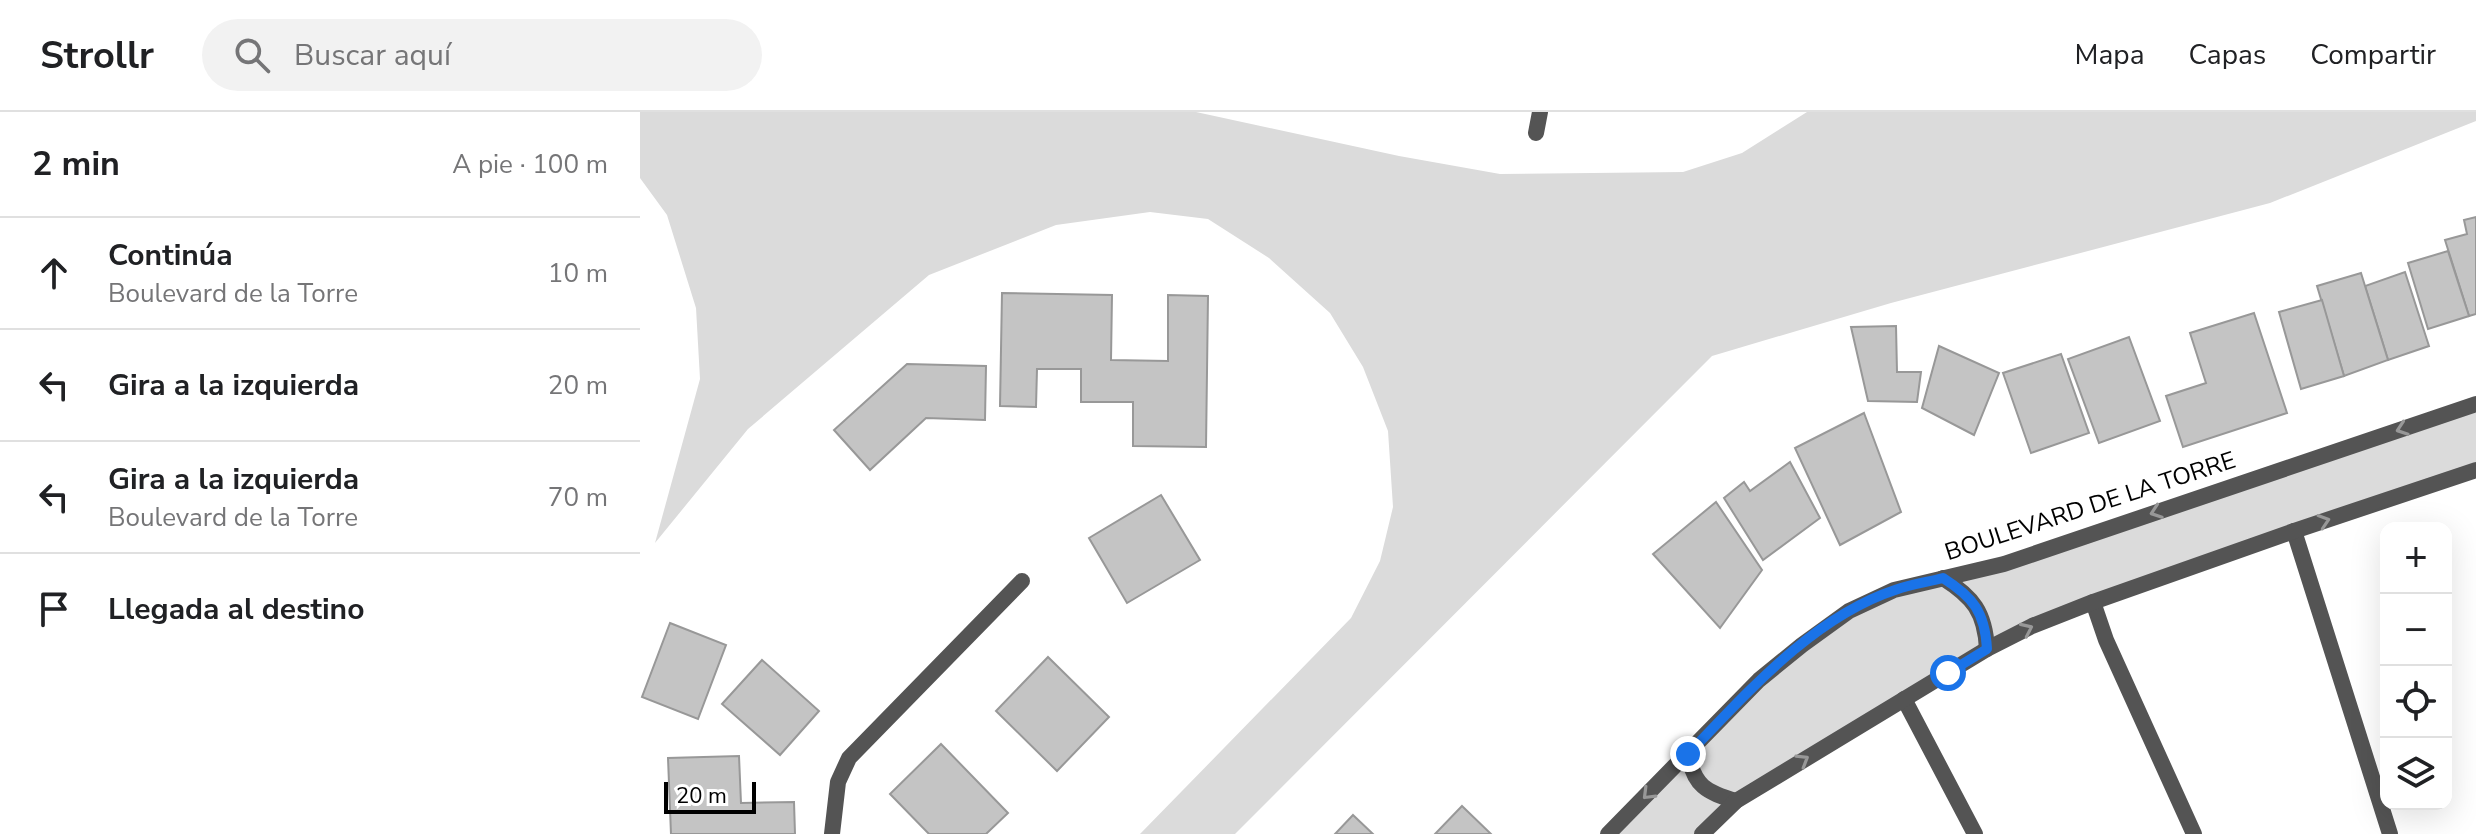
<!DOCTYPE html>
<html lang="es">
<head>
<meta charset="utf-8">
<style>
	:root { --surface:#fff; --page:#f2f2f2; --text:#202124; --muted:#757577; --line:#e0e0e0 }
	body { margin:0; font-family:"Nunito Sans",sans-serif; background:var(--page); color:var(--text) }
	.controls { position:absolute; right:24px; bottom:24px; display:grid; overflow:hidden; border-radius:16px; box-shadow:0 8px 32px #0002 }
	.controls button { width:72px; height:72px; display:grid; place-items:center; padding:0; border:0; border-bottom:2px solid var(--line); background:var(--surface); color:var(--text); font:40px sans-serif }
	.scale { position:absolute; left:24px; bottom:20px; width:92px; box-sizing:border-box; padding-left:8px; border:4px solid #000; border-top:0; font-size:22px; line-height:28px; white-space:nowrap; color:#000; -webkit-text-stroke:6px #fff; paint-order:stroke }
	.stop { position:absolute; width:24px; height:24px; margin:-18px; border:6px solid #1a73e8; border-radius:50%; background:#fff }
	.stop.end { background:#1a73e8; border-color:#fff; box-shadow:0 2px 8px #0008 }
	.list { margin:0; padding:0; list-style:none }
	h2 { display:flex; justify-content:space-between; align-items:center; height:104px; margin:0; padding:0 32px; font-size:34px }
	h2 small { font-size:26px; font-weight:400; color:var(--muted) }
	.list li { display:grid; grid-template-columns:52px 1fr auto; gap:24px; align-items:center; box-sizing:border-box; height:112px; padding:0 32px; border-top:2px solid var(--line) }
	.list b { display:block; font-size:30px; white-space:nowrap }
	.list p { margin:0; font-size:26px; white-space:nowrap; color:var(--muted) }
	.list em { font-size:26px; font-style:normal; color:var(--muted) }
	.icon { flex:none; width:44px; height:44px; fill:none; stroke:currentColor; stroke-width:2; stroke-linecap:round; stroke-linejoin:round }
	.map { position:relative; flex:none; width:1836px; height:722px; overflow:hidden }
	header { display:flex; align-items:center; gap:48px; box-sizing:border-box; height:112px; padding:0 40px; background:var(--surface); border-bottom:2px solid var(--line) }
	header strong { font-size:38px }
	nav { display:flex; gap:44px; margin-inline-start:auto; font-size:28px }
	.search { width:560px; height:72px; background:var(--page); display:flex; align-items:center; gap:20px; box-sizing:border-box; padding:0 28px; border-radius:44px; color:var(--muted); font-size:30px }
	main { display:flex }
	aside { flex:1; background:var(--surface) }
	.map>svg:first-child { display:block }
</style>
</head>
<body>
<header>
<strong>Strollr</strong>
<div class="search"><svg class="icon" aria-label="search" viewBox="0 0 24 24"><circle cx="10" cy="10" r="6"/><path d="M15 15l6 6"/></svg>Buscar aquí</div>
<nav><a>Mapa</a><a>Capas</a><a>Compartir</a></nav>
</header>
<main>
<aside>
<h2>2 min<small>A pie · 100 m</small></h2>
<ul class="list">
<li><svg class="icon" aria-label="ahead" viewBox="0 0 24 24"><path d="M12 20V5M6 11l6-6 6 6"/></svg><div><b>Continúa</b><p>Boulevard de la Torre</p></div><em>10 m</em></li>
<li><svg class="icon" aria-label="left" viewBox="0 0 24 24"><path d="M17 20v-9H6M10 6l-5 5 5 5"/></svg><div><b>Gira a la izquierda</b></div><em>20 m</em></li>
<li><svg class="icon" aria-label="left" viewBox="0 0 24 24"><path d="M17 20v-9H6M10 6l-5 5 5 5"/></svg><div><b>Gira a la izquierda</b><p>Boulevard de la Torre</p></div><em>70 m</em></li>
<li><svg class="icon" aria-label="arrive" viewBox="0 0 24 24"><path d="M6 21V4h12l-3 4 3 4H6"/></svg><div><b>Llegada al destino</b></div></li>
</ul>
</aside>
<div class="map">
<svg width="1836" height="722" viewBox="0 0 1836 722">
	<rect width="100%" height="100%" fill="#fff"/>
	<g fill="#dbdbdb">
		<polygon points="0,0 556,0 759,44 860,62 1043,60 1102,41 1167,0 1836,0 1836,9 1630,91 1251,191 1072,244 595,722 500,722 711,506 740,449 753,395 748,319 723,255 690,201 629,146 568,107 510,100 416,113 289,163 108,317 15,431 60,267 56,196 27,103 0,66"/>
		<polygon points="1836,292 1836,358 1392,515 1212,618 1062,722 968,722 1119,568 1209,499 1303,466"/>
	</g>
	<g fill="#c4c4c4" stroke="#989898" stroke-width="2">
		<polygon points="1836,105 1836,202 1829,204 1805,128 1827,122 1824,108"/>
		<polygon points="1808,139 1829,204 1788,217 1768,151"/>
		<polygon points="1765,160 1789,234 1748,248 1725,174"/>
		<polygon points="1721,161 1748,248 1704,264 1677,174"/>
		<polygon points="362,181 472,183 471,248 528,249 528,183 568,184 566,335 493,334 493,290 441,290 441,257 397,257 396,295 360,294"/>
		<polygon points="1682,188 1704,264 1661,277 1639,200"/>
		<polygon points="1614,201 1647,301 1543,335 1526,284 1566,271 1550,221"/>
		<polygon points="1256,214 1257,260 1281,260 1277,290 1228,289 1211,215"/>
		<polygon points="1489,225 1520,309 1459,331 1428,247"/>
		<polygon points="1299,234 1359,261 1334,323 1282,296"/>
		<polygon points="1421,242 1449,321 1391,341 1363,261"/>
		<polygon points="267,252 346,254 345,308 286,306 230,358 194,318"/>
		<polygon points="1224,301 1261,400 1200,433 1155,336"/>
		<polygon points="1150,350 1180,406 1123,448 1084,386 1104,370 1110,379"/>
		<polygon points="521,383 560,448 487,491 449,426"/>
		<polygon points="1076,390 1122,458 1080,516 1013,442"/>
		<polygon points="30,511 86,533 58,607 2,585"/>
		<polygon points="408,545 469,605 417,659 356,599"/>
		<polygon points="122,548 179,599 140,643 82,592"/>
		<polygon points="301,632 368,701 346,722 289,722 250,682"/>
		<polygon points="99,644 101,691 154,690 155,722 31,722 28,646"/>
		<polygon points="822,694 851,722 795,722"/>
		<polygon points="713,703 733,722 695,722"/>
	</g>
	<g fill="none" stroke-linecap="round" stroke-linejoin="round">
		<g stroke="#545454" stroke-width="16">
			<polyline points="1654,419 1750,722"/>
			<polyline points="1453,490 1466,528 1554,722"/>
			<polyline points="1264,587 1335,722"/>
		</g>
		<g stroke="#545454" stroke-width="16">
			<polyline points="896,21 900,0"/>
			<polyline points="192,722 198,670 209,646 382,469"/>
		</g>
		<g stroke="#545454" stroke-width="16">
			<path d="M1303,466C1333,485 1345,500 1347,537"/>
			<path d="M1048,642C1054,674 1066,680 1096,689"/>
			<polyline points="968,722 1119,568 1162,533 1209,499 1254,478 1364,452 1836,292"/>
			<polyline points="1062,722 1096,689 1347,537 1392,514 1453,490 1654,419 1836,358"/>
		</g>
	</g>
	<defs><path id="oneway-chevron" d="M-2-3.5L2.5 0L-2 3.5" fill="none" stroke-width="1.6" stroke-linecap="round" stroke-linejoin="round" transform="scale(2)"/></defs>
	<g stroke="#989898">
		<use href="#oneway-chevron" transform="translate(1762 317) rotate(161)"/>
		<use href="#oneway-chevron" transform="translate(1516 400) rotate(161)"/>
		<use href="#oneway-chevron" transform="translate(1684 409) rotate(-18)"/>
		<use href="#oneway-chevron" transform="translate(1387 517) rotate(-25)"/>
		<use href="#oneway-chevron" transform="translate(1163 648) rotate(-31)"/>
		<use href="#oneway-chevron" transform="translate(1008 682) rotate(135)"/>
	</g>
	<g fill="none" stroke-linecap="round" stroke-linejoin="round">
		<path stroke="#1a73e8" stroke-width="10" d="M1048,642C1107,581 1173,505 1255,478C1271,472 1288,470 1303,466C1333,485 1345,500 1347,537L1308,561"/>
	</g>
	<g text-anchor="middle" stroke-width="8" stroke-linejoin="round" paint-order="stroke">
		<g font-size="24" fill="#000" stroke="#fff">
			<text transform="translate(1450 394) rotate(-18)" y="8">BOULEVARD DE LA TORRE</text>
		</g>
	</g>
</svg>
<div class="controls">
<button>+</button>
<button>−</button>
<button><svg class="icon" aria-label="locate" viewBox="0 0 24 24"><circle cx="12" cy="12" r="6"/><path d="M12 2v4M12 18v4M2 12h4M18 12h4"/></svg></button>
<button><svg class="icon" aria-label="layers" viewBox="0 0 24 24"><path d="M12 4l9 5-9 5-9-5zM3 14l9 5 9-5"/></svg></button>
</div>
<div class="scale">20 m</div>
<div class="stop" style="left:1308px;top:561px"></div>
<div class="stop end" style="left:1048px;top:642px"></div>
</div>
</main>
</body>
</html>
